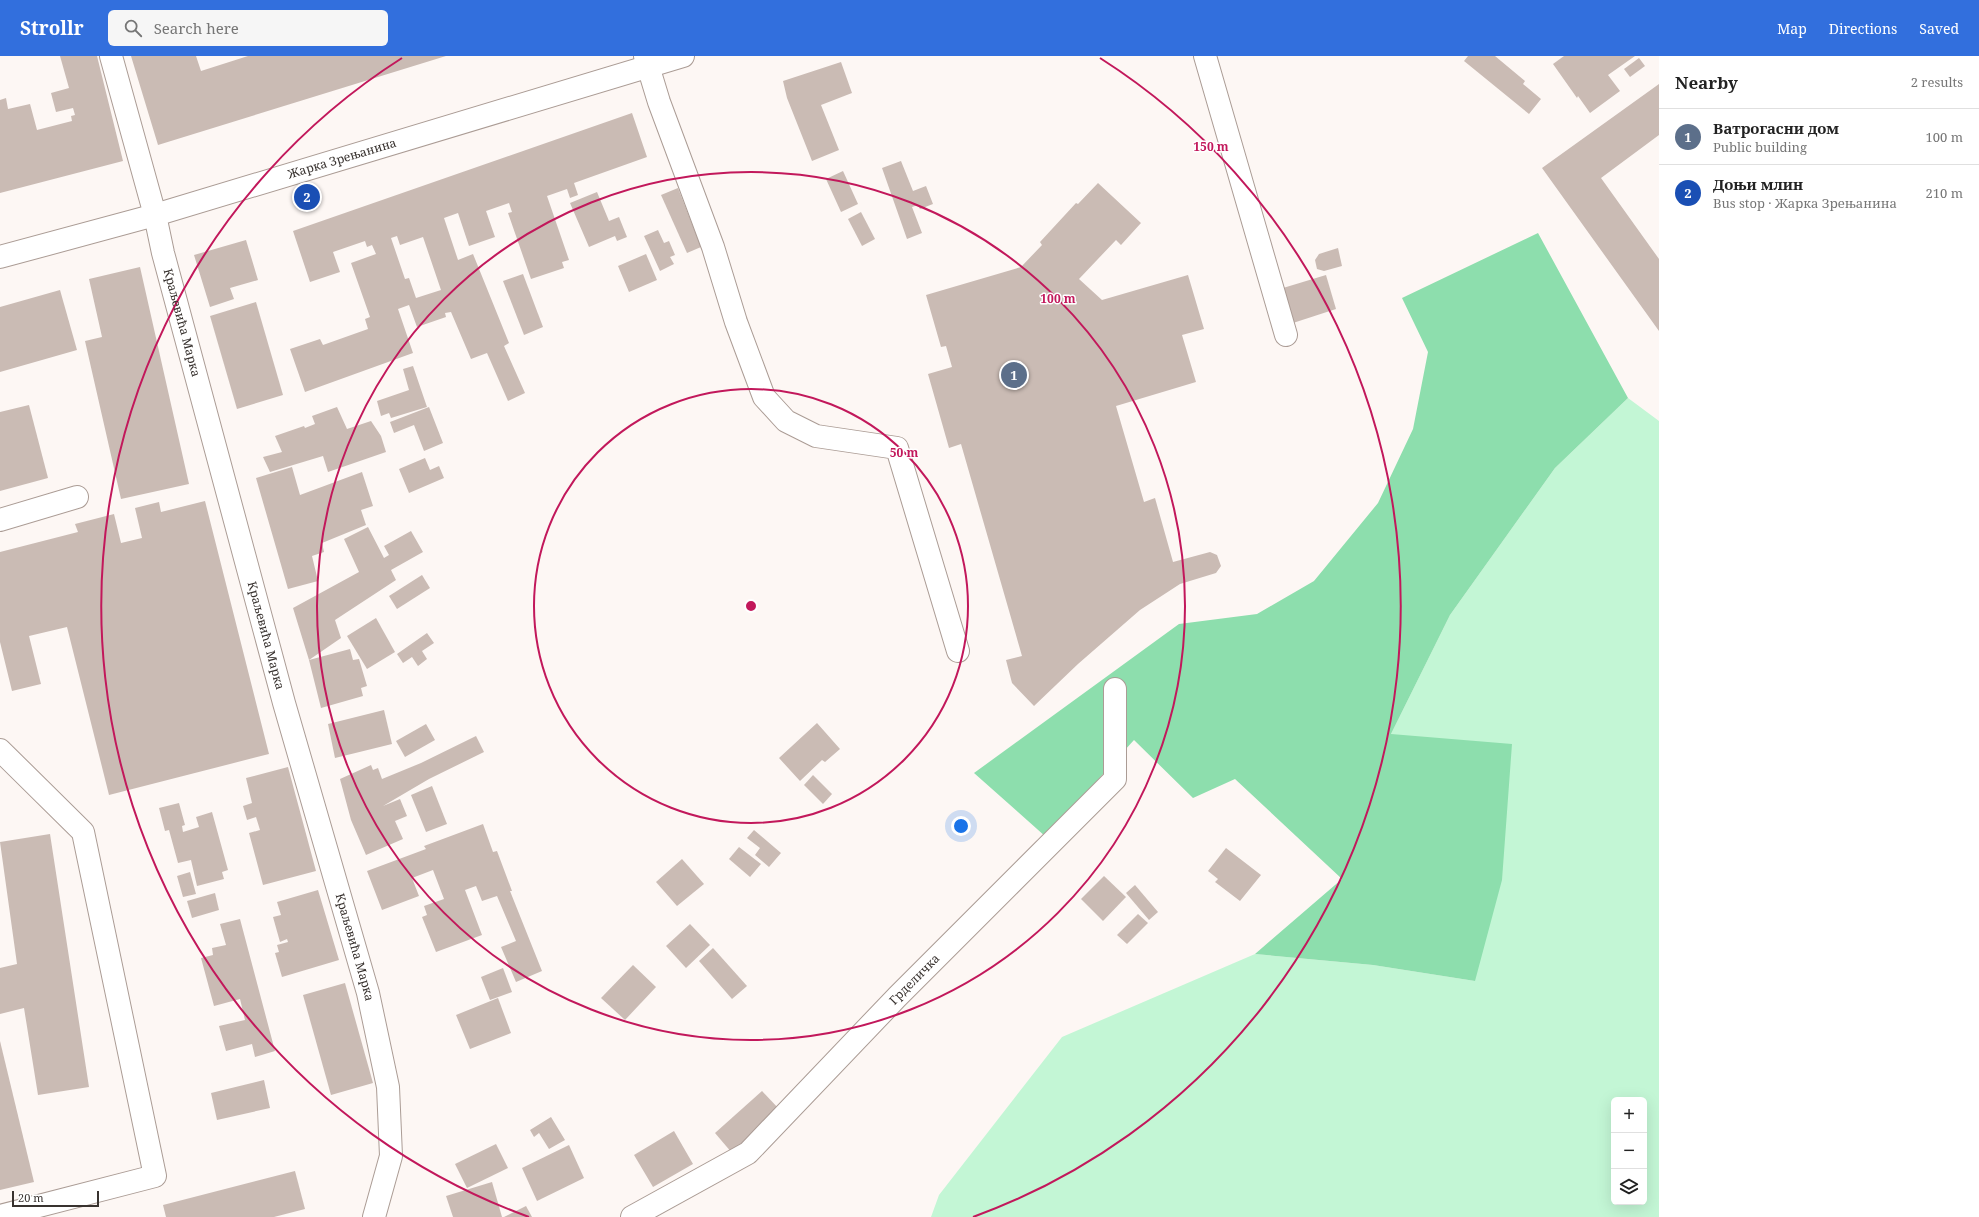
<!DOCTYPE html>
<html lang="en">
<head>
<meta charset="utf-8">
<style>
	:root { --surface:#fff; --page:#f6f6f6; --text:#222; --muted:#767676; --line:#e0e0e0; --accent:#326fdd }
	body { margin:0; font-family:"Noto Serif",serif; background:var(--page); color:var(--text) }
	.controls { position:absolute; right:12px; bottom:12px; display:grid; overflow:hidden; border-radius:6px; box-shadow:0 4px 16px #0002 }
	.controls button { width:36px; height:36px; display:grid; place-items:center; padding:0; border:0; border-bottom:1px solid var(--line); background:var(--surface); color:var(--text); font:20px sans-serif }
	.scale { position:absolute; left:12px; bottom:10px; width:87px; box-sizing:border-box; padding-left:4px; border:2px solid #38322f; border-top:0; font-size:11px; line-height:14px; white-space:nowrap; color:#38322f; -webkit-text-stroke:3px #fff; paint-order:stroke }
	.you { position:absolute; left:961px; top:770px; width:14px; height:14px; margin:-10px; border:3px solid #fff; border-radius:50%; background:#1a73e8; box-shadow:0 0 0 6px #1a73e833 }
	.badge { display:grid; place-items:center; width:26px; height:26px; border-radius:50%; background:var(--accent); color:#fff; font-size:13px; font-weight:700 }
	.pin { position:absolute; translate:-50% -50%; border:2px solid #fff; box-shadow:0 1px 4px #0006 }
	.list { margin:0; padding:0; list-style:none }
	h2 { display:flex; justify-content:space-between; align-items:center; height:52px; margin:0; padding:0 16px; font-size:17px }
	h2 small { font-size:13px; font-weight:400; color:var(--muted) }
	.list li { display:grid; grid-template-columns:26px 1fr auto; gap:12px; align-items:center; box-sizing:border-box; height:56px; padding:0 16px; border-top:1px solid var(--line) }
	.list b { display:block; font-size:15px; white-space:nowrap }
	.list p { margin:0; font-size:13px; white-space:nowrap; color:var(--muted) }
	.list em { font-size:13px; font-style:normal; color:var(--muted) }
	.icon { flex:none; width:22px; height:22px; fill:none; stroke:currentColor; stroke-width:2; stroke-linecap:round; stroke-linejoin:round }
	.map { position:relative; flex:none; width:1659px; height:1161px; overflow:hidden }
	header { display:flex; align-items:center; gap:24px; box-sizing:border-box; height:56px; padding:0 20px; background:var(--accent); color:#fff }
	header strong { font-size:19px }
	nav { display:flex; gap:22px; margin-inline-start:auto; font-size:14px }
	.search { width:280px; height:36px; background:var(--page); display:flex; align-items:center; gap:10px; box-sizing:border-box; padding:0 14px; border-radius:6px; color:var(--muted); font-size:15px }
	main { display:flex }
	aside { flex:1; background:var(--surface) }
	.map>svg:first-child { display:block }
</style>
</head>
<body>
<header>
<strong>Strollr</strong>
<div class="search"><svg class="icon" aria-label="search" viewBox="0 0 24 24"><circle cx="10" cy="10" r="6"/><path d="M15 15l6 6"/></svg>Search here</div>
<nav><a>Map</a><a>Directions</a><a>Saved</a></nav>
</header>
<main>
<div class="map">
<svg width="1659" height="1161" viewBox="0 0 1659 1161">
	<rect width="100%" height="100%" fill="#fdf7f4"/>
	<path fill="#c3f6d5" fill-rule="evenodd" d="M1628,342L1659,365V1161H931L939,1139L1062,981L1255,898L1373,909L1475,925L1391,678L1450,559L1555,412ZM1614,1044H1644V1146H1614Z"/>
	<polygon fill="#8ddead" points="1538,177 1628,342 1555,412 1450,559 1391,678 1512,688 1502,824 1475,925 1373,909 1255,898 1342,823 1235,723 1193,742 1134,684 1046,781 974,717 1179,568 1257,558 1314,525 1378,447 1413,373 1428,296 1402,242"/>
	<g fill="#cabbb4" fill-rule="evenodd">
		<polygon points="60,0 97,0 123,105 0,137 0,44 6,42 8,53 30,48 37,74 72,65 71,60 75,59 73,52 56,56 51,37 69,32"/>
		<polygon points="131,0 196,0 201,15 248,0 446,0 158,89"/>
		<polygon points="1468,0 1495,0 1525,25 1523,28 1541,43 1529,58 1464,5"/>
		<polygon points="1564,0 1635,0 1608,19 1620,35 1590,57 1578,40 1577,42 1553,8"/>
		<polygon points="1639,2 1645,10 1630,21 1624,13"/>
		<polygon points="841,6 852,37 821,49 839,94 812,105 787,42 783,25"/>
		<polygon points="1659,28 1659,79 1601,122 1659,203 1659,275 1542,112"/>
		<path d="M632,57L647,101L574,127L578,139L570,142L567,133L547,140L569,204L562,206L564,212L531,223L508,157L512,156L509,147L486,155L495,181L469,190L458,157L444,162L458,204L473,198L509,287L504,290L525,337L508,345L487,297L471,303L451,256L445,257L446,261L417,271L409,249L398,253L413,297L305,336L290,293L320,283L323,289L368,273L365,263L370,261L351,207L376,198L372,189L367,191L365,185L333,196L340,216L310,226L293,175ZM397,180L400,189L423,181L441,234L416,242L409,222L405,223L391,182Z"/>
		<polygon points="901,105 913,135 926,130 933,148 920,153 918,149 912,151 922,177 907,183 882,112"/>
		<polygon points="843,115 858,148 841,156 826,123"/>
		<polygon points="1098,127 1141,167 1121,189 1116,184 1079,223 1102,244 1188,219 1204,273 1182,279 1196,326 1116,350 1144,446 1155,442 1173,506 1210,496 1217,499 1221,510 1216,517 1180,528 1140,554 1078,608 1034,650 1012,627 1006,604 1022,600 961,388 949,392 928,318 952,311 946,290 941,291 926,239 1021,211 1042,189 1040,186 1076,147 1078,148"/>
		<polygon points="678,132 701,191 687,197 661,139"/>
		<polygon points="597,136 609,165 619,161 627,181 617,185 615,180 589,191 570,147"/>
		<polygon points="861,156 875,183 862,190 848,163"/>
		<polygon points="658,174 664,187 669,185 675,199 670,201 674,208 660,215 644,180"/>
		<polygon points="246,184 258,224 230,232 234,243 210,251 194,199"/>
		<polygon points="1338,192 1342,210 1324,215 1317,213 1315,204 1319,198"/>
		<polygon points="646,198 657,224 629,236 618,210"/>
		<polygon points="140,211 189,428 121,443 85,285 102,281 89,223"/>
		<polygon points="523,218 543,271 524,279 503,225"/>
		<polygon points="1326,219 1336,253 1293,267 1283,232"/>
		<polygon points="60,234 77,294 0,316 0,251"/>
		<polygon points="256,246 283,339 237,353 210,260"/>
		<polygon points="413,310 427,351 391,362 389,357 381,360 377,345 409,334 403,313"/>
		<polygon points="29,349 48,422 0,435 0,356"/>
		<polygon points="337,351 347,373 371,365 381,380 386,396 328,416 323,400 270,416 263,401 282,396 275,380 304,370 305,372 315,368 312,360"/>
		<polygon points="429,351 443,387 424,395 414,369 394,377 390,366"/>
		<polygon points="425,402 430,414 439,410 444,422 409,437 399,413"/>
		<polygon points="292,411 300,439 362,416 373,450 361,454 366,469 322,487 324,496 312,500 318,525 288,533 256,422"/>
		<polygon points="205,445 269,698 109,739 67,571 29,580 41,628 12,635 0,586 0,496 78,476 75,468 114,458 121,487 142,482 135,452 159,446 161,456"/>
		<polygon points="368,471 384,502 389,499 384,490 411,475 423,496 391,514 396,524 335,564 341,582 309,604 293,552 359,516 344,483"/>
		<polygon points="422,519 430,532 397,553 389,540"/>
		<polygon points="376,562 395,596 367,613 347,580"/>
		<polygon points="427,577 434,587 422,595 427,603 418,610 412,601 403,607 397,598"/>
		<polygon points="350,593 353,604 359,603 367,630 361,632 363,640 321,652 309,604"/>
		<polygon points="384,654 392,688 335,702 328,668"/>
		<polygon points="817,667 840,693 825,706 822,704 800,725 779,702"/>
		<polygon points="426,668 435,684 405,701 396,685"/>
		<polygon points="476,680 484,696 429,723 383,750 400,743 407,760 395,765 403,783 366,799 351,764 340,723 371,709 373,714 378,712 382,723 421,707"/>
		<polygon points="288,711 316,815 263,829 249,777 260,774 256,761 247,764 243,750 252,747 246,722"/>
		<polygon points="813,719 832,738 823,748 804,729"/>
		<polygon points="432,730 447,768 426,776 411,739"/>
		<polygon points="179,747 185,769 182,770 183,776 199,771 196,761 212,756 228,814 222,816 224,823 197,830 191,804 178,807 169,774 165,775 159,752"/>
		<polygon points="483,768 493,796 497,795 512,835 510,835 542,915 516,926 501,891 516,885 497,840 482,845 476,830 465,834 482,879 436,896 422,861 427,859 424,850 444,843 433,814 412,822 419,840 382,854 367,815 426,793 424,790"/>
		<polygon points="754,774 781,797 769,811 755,799 760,792 747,782"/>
		<polygon points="50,778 89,1031 38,1039 24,952 0,958 0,912 17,908 0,786"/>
		<polygon points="739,791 761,808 750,821 729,803"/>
		<polygon points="1226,792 1261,819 1240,845 1215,826 1218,823 1208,815"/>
		<polygon points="682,803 704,828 677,850 656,826"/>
		<polygon points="190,816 196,838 183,841 177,820"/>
		<polygon points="1104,820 1126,841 1103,865 1081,843"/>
		<polygon points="1135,829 1158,856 1149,864 1126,837"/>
		<polygon points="318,834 339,904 282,921 275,897 279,896 277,889 288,886 287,883 280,886 273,861 281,859 277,846"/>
		<polygon points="215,837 219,854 192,862 187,845"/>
		<polygon points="1138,858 1148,867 1127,888 1117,879"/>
		<polygon points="240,863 275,995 255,1001 252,988 226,995 219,970 245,964 240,943 214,950 201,902 213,899 212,892 226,889 220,868"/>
		<polygon points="690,868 710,889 686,912 666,890"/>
		<polygon points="713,892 747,930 732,943 699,905"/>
		<polygon points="633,909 656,931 625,964 601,942"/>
		<polygon points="503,912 512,936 490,944 481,921"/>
		<polygon points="345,927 373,1027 331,1039 303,939"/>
		<polygon points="498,942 511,977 470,993 456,959"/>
		<polygon points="0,985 34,1126 0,1134"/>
		<polygon points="264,1024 270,1052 217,1064 211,1037"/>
		<polygon points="762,1035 780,1054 732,1097 715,1077"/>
		<polygon points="551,1061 565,1084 549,1093 539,1077 534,1081 530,1074"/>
		<polygon points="674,1075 693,1108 653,1131 634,1099"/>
		<polygon points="496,1088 508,1112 467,1132 455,1108"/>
		<polygon points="569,1089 584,1122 537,1145 522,1112"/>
		<polygon points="295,1115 305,1153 274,1161 166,1161 163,1149"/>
		<polygon points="492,1126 502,1161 453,1161 446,1140"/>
		<polygon points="526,1150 532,1161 504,1161"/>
	</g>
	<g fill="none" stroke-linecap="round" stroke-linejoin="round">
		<g stroke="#ab9c95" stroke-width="24">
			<g id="minor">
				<path id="s1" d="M111,0L155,159L163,197L284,647L368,937L388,1031L391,1100L374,1161"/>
				<polyline points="645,0 659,46 713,191 736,266 764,341 786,365 816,380 897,392 958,595"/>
				<polyline points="1205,0 1286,279"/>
				<path id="s2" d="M0,201L155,159L683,0"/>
				<polyline points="0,464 77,441"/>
				<polyline points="0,694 83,776 155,1120 0,1160"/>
				<path id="s3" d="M632,1161L748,1097L897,941L1115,723V633"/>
			</g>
		</g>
		<use href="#minor" stroke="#fff" stroke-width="22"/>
	</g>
	<g fill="none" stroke="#c2185b" stroke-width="2">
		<circle cx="751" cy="550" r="217"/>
		<circle cx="751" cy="550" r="434"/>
		<path d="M529 1161A650 650 0 0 1 402 2M1100 2A650 650 0 0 1 973 1161"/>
	</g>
	<g text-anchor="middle" stroke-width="3" stroke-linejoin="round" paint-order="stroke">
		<g font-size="12" fill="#38322f" stroke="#fff">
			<text dy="4" stroke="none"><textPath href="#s2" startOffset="356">Жарка Зрењанина</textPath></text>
			<text dy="4" stroke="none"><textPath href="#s1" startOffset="276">Краљевића Марка</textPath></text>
			<text dy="4" stroke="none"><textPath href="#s1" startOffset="600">Краљевића Марка</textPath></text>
			<text dy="4" stroke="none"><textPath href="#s1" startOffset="924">Краљевића Марка</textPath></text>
			<text dy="4" stroke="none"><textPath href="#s3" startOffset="373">Грделичка</textPath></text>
		</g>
	</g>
	<circle cx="751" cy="550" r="6" fill="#c2185b" stroke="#fff" stroke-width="2"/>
	<g font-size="12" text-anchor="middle" font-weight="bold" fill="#c2185b" stroke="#fff" stroke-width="3" stroke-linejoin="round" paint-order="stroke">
		<text x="1211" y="95">150 m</text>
		<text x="1058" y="247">100 m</text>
		<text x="904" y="401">50 m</text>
	</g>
</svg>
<div class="controls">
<button>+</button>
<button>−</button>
<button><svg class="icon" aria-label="layers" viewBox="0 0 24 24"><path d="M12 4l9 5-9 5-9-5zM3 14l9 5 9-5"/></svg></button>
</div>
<div class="scale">20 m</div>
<div class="you"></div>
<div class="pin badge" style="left:1014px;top:319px;background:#5c6f8a">1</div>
<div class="pin badge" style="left:307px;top:141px;background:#1a4fb4">2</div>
</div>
<aside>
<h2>Nearby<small>2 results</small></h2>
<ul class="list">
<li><span class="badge" style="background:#5c6f8a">1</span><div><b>Ватрогасни дом</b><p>Public building</p></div><em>100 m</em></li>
<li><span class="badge" style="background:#1a4fb4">2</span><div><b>Доњи млин</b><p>Bus stop · Жарка Зрењанина</p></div><em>210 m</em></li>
</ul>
</aside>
</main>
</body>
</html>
